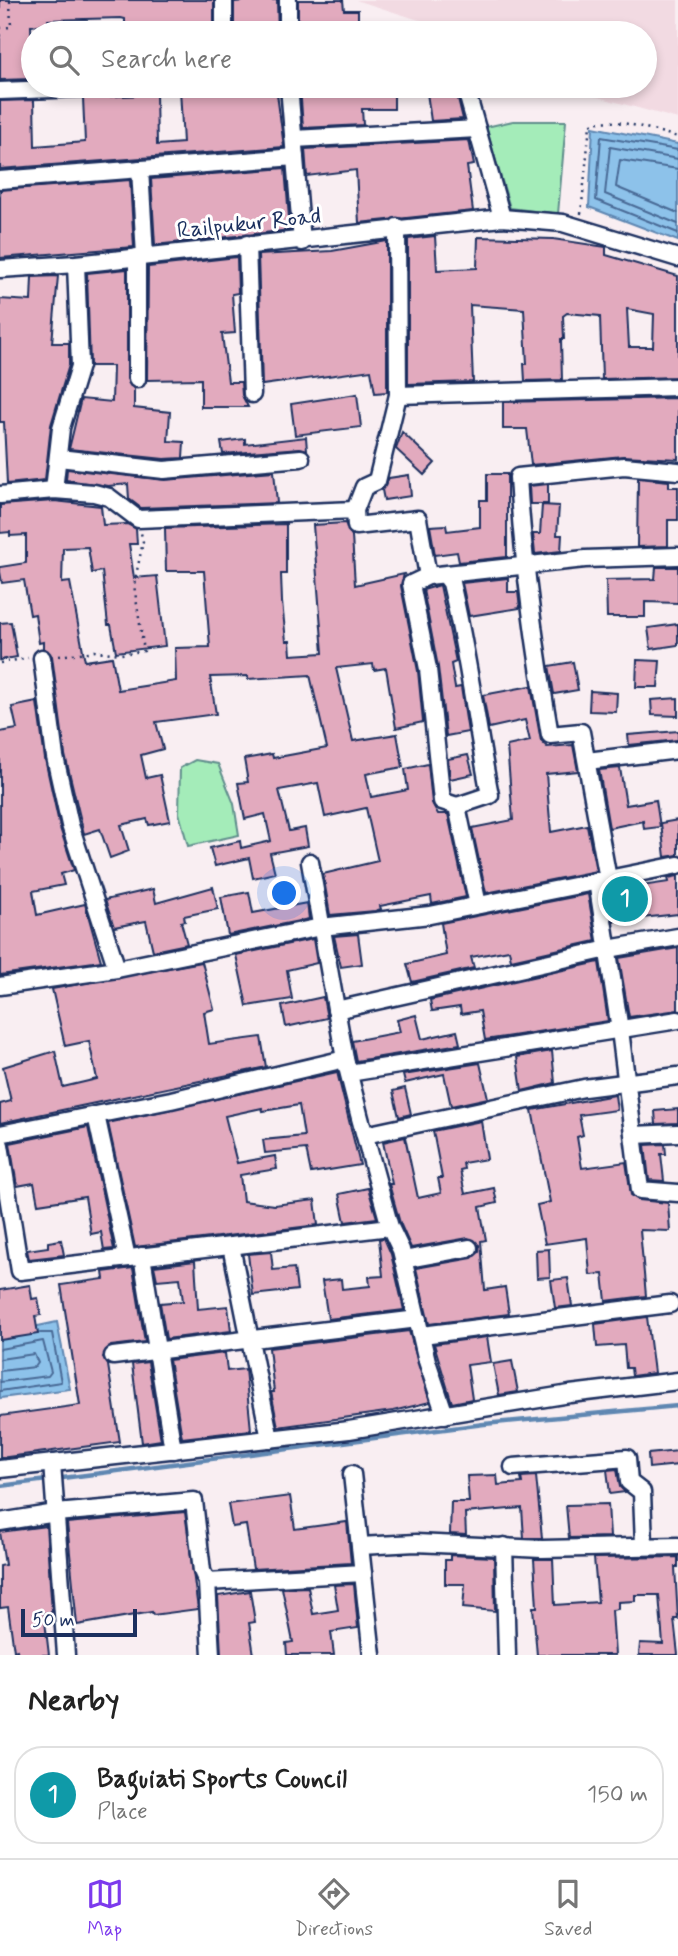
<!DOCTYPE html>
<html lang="en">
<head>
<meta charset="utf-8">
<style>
	:root { --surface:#fff; --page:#f2f2f2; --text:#222; --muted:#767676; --line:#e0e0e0; --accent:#7c3aed }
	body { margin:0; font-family:Mynerve,sans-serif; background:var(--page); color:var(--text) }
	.scale { position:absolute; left:21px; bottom:18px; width:116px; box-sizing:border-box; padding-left:7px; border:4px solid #1b2f5e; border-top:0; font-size:19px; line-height:24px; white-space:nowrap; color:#1b2f5e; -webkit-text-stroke:5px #fff; paint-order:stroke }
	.you { position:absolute; left:285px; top:894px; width:24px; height:24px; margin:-18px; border:5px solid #fff; border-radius:50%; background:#1a73e8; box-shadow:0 0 0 10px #1a73e833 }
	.badge { display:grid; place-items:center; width:46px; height:46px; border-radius:50%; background:var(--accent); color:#fff; font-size:23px; font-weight:700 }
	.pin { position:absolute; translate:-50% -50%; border:4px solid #fff; box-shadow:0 2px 7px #0006 }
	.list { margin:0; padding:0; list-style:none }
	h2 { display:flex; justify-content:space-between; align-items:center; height:91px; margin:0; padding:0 28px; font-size:30px }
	h2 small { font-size:23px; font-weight:400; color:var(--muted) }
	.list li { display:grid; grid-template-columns:46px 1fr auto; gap:21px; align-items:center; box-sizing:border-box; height:98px; margin:0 14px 14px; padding:0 14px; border:2px solid var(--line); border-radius:28px }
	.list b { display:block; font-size:26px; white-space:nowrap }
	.list p { margin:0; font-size:23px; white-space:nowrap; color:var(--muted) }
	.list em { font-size:23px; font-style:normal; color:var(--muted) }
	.icon { flex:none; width:38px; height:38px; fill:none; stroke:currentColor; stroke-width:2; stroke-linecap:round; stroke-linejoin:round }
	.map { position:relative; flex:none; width:678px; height:1655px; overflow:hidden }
	.search { position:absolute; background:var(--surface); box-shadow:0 4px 10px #0003; left:21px; right:21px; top:21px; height:77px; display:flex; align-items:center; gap:18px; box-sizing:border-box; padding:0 24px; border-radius:38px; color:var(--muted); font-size:26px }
	.sheet { height:203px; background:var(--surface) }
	nav { display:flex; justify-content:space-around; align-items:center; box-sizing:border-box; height:98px; border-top:2px solid var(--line); background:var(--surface); font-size:19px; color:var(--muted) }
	nav a { display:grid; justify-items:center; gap:4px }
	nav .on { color:var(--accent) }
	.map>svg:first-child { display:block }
</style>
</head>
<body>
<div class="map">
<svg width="678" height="1655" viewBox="0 0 678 1655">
	<rect width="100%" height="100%" fill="#f9eef2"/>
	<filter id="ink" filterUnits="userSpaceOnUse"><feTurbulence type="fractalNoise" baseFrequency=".0143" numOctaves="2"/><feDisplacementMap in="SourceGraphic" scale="14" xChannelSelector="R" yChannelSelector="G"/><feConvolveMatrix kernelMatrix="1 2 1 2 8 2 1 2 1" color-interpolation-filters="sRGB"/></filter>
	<g filter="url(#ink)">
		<polygon fill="#f2dae2" points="356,0 678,0 678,119 558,86 645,86 645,33 460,33"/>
		<g fill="#a4ecb9" stroke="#608e8c" stroke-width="2">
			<polygon points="513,121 566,121 558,214 510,208 486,127"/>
			<polygon points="195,760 218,764 234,804 239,835 188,846 179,813 180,768"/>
		</g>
		<g fill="#8dc2ea" stroke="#5f87b2" stroke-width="2">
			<polygon points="593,127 678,144 678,241 589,207"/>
			<polygon points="57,1322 70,1389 0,1398 0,1334"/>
		</g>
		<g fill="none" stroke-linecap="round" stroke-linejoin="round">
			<g stroke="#496a96" stroke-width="2">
				<polyline points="678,150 601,137 596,200 678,233"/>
				<polyline points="678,159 610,147 605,194 678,224"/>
				<polyline points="678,169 620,160 616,187 678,213"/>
				<polyline points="0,1349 43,1341 51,1372 48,1376 0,1382"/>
				<polyline points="0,1359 34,1354 38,1363 35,1367 0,1371"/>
				<polyline points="0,1391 61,1382 52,1333 40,1333"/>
			</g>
			<polyline stroke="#5f87b2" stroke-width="4.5" points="0,1486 484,1424 678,1406"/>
		</g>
		<g fill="#e2aabe" stroke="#1b2f5e" stroke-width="2" fill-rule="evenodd">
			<polygon points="0,0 214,0 214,33 125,33 125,19 121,18 48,20 48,24 31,26 33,79 0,80"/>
			<polygon points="254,0 277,0 278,33 234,33 234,2"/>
			<polygon points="298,0 343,0 344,10 358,10 358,21 383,22 383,33 298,33"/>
			<polygon points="276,86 284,147 0,169 0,101 34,100 35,146 85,142 83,98 156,93 157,145 183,143 180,89 259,89 259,87"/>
			<polygon points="300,86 394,86 394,109 362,109 363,125 303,128"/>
			<polygon points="426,86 455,86 463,119 431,121"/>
			<polygon points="469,140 474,165 467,166 473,211 359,223 356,170 307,176 305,149"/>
			<polygon points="285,168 290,230 155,245 151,179"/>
			<polygon points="130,180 134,247 0,258 0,190"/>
			<path d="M435,236L437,270L477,268L478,237L553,239L606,247V255L678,276V377L602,379L600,316L567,313L563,316L564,339H561L562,380L525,381L524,364H527L524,309L470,305L473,382L408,384V239ZM627,309L654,314L653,347H629Z"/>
			<polygon points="387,241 387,392 375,393 371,370 262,385 258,255 332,251"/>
			<polygon points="237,257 238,293 232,294 235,333 222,334 228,382 241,382 242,395 248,407 201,407 201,379 147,380 148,267"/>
			<polygon points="127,269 127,379 134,389 134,408 170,412 168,441 184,442 183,458 164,459 69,449 81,399 112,402 113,366 90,366 87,273"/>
			<polygon points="58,276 52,343 69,343 69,365 51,425 45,480 7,484 4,422 0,422 0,299 31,301 32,277"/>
			<polygon points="357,394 361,427 295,435 291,404"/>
			<polygon points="678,398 678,459 623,456 531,465 527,429 503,429 503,402"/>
			<polygon points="402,432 435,463 424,475 396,449"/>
			<polygon points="306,437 307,450 300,448 223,454 221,442 245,439 245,444"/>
			<polygon points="67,469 165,480 274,471 277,503 141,508 129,499 128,484 108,486 66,480"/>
			<polygon points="487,474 507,474 507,557 459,562 457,552 435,555 430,526 446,525 447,531 480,527 480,500 487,500"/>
			<polygon points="409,475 411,496 384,500 382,490 389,478"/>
			<polygon points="638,478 669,481 669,487 678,487 678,520 668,520 668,546 637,547"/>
			<polygon points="548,484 548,504 530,504 529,486"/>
			<polygon points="54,501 101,506 103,525 127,524 136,529 137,544 129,544 134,578 157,576 165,646 116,652 111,625 108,625 102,571 92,573 88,547 63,548 62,583 70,582 85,661 112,657 118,690 176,681 175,648 210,647 204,571 166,571 165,528 286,524 286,574 281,574 282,602 286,641 290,641 291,655 323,653 313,525 345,523 352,536 355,585 404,574 401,586 418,671 423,722 396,728 386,668 374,670 373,664 336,668 353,741 397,734 403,767 366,774 371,797 408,790 405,769 428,764 432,803 438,814 448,814 466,897 432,904 431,896 380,906 381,909 375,911 330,915 323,874 378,861 366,808 325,817 318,783 279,790 289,831 305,828 308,846 270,853 275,873 253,878 249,858 215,866 210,848 240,841 241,848 271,841 265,814 245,819 238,783 248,782 244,759 272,754 273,758 327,748 310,675 248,679 248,676 210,677 216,714 156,722 163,749 141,755 146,778 160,775 170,821 149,825 147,819 121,825 129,851 110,858 100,829 84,834 65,755 52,656 43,648 43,642 39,643 35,614 30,615 24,580 2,583 0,572 0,567 26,563 26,535 10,536 10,532 0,533 0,505"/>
			<polygon points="542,505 559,506 557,535 562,535 561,551 535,554 533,534 540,534"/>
			<polygon points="656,567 678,567 678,603 645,602 645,617 607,617 606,580 655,579"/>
			<polygon points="508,578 508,592 518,592 520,608 469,616 462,583"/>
			<polygon points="440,585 456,662 451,664 455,688 461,687 468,732 446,736 438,667 423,590"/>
			<polygon points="11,622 17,657 0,660 0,623"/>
			<polygon points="678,624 678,645 651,649 648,628"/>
			<polygon points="637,660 660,661 658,687 636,687"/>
			<polygon points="573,662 578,690 554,694 549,666"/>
			<polygon points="531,686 541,741 547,747 573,745 578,771 546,774 551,832 587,825 596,871 486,893 472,828 513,820 507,746 530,741 525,720 489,728 483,695"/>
			<polygon points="590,691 617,693 616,712 589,711"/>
			<polygon points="678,698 678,716 652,715 651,700"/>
			<polygon points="37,702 45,759 60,828 74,870 61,874 64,885 33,891 37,915 85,904 101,961 0,975 0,732 17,729 12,707"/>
			<polygon points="678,731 678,740 629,745 628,735"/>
			<polygon points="468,755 473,774 450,779 448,759"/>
			<polygon points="620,768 626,805 656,800 660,827 644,829 643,821 609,828 599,770"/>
			<polygon points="678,820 678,855 665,857 661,823"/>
			<polygon points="678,876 678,914 614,921 609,890 641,883 642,886 669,882 668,878"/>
			<polygon points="213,887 218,909 184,916 185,921 181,922 187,944 153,951 146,921 114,927 105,900 153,889 156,903"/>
			<polygon points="249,892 253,913 307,903 309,919 228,935 221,897"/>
			<polygon points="588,894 596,941 511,960 509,950 471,957 474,968 412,982 407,964 446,955 441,923"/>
			<polygon points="358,934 362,964 341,967 334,936"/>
			<polygon points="313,939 317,963 287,970 292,999 247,1006 236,955"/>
			<polygon points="678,948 678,1010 629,1017 619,958"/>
			<polygon points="202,962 214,1009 204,1012 209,1044 261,1037 266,1067 0,1123 0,1104 11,1101 3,1067 55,1051 63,1087 97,1079 89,1041 65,1046 52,989"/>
			<polygon points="599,962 608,1021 485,1040 480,1011 461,1014 460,1007 432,1011 430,1000"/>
			<polygon points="323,997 327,1018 286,1027 282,1006"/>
			<polygon points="416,1015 422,1039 457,1031 460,1044 356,1061 352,1041 400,1032 397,1020"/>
			<polygon points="552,1051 555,1083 522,1091 517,1057"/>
			<polygon points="480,1063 488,1098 451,1106 444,1074 405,1083 403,1075"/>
			<polygon points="337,1072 360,1165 311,1173 306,1149 265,1153 263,1140 304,1136 299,1105 263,1111 262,1108 225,1116 237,1163 275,1156 277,1169 240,1175 243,1201 274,1205 315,1200 318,1225 135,1247 108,1123"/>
			<polygon points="405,1088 411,1114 399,1117 393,1091"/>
			<polygon points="615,1095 617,1110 579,1115 583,1135 577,1137 582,1168 626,1162 631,1195 639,1200 668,1203 670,1231 640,1230 646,1296 606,1301 603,1274 590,1275 587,1238 545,1244 537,1205 550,1202 532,1110"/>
			<polygon points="678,1109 678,1123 656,1124 655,1111"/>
			<polygon points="481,1121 487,1159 463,1163 464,1169 460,1170 465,1194 494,1188 497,1203 480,1207 486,1240 481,1241 485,1290 505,1287 509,1314 429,1324 416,1268 472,1258 479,1252 479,1245 468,1238 411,1248 400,1223 389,1184 392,1184 383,1142 405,1137 418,1198 441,1193 438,1178 442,1178 433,1131"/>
			<polygon points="88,1127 114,1249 104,1250 101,1232 91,1234 85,1197 38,1204 34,1183 17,1186 10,1143"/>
			<polygon points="665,1144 666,1154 661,1154 664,1181 649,1180 645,1145"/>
			<polygon points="368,1188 377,1218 345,1222 339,1194"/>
			<polygon points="384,1238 391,1254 404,1310 328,1319 322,1281 341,1279 342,1289 370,1286 369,1277 383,1276 379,1239"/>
			<polygon points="61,1240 64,1255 29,1259 27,1250 48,1247 48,1242"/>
			<polygon points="549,1249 550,1277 537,1278 536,1250"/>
			<polygon points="271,1252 273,1270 294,1268 297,1290 253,1295 248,1254"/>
			<polygon points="195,1261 198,1309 228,1306 231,1331 166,1339 160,1303 183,1301 180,1278 157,1280 154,1266"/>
			<polygon points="133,1268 145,1342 111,1346 103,1357 108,1365 120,1442 0,1458 0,1416 80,1405 61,1285 104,1279 103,1272"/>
			<polygon points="568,1278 572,1306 555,1308 551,1280"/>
			<polygon points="30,1285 32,1299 38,1298 41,1315 35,1316 38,1334 0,1340 0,1290"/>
			<polygon points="647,1317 654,1373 632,1376 631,1368 626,1368 624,1345 597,1347 595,1324"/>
			<polygon points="409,1331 430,1402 393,1411 278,1427 271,1392 274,1392 269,1348"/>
			<polygon points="487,1337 491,1362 467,1365 472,1399 452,1403 434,1344"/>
			<polygon points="225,1353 227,1371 245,1369 251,1430 182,1438 169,1360"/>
			<polygon points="512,1361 518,1392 499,1395 493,1364"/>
			<polygon points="148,1362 161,1440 142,1443 132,1364"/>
			<polygon points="678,1451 678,1465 649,1468 648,1454"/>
			<polygon points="617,1469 620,1487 625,1492 610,1494 607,1470"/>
			<polygon points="497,1475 498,1485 522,1483 521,1477 536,1476 542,1538 524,1538 522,1508 465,1513 466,1535 450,1534 451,1502 469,1502 467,1476"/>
			<polygon points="290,1496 295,1529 347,1522 351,1563 253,1569 246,1525 232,1527 228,1504"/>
			<polygon points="608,1504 610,1537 569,1538 566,1505"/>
			<polygon points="185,1512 198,1609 153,1615 152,1612 77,1625 67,1523"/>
			<polygon points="46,1526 52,1612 44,1613 49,1655 18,1655 17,1650 14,1651 8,1607 0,1608 0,1566 5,1565 0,1532"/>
			<polygon points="450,1555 494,1557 495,1611 463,1608 465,1584 445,1584 445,1560 450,1560"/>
			<polygon points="678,1557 678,1567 675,1567 678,1619 674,1619 678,1655 639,1655 640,1643 663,1644 659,1595 635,1595 635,1601 618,1602 618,1609 612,1610 615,1655 537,1655 533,1607 537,1607 534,1559 553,1559 555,1605 598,1602 594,1558"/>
			<polygon points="354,1584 358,1628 331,1632 334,1655 287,1655 286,1643 293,1642 282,1588 308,1587 313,1614 338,1610 334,1585"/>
			<polygon points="250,1591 255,1622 249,1623 254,1655 221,1655 218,1596"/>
		</g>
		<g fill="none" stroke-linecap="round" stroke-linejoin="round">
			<g stroke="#1b2f5e" stroke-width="21">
				<g id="minor">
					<polyline points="224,0 224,33"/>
					<polyline points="288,33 288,0"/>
					<polyline points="289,86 302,242"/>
					<polyline points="465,86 502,218"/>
					<polyline points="0,91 133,86"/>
					<polyline points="294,139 477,129"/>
					<polyline points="140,169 145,256"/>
					<polyline points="0,180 295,157"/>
					<polyline points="247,244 252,394"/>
					<polyline points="0,269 76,264 502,218 563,223 678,258"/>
					<polyline points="137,379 137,257"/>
					<polyline points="398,395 678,387"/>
					<polyline points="59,458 164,470 301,458"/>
					<polyline points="54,490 61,428 80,366 76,264"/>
					<polyline points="0,495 54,490 94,493 109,497 138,519 355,510 356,526 418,519 428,576"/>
					<polyline points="355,510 364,487 377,481 398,395 397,227"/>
					<path d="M445,575L451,583C468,653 476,724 490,795L457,806"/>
					<polyline points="42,658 55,757 70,825 117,969"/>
					<polyline points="587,761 678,750"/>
					<polyline points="310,862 345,1059 360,1118 390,1227 401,1250 427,1361 445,1415"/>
					<path d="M608,879L581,732L550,735C535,648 523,566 518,477L624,466L678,471"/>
					<polyline points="597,881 620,1030 640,1190 678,1193"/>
					<polyline points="478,905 457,806 442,801 428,669 411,584 428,576 585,559 678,556"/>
					<polyline points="0,986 117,969 321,927 430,915 678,865"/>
					<polyline points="336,1010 608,949 678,937"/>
					<polyline points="349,1073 678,1020"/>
					<polyline points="96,1115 127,1258"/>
					<polyline points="0,1134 171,1100 345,1059"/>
					<polyline points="365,1135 584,1088 678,1076"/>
					<polyline points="634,1135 678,1133"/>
					<polyline points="0,1145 20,1271 390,1227"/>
					<polyline points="231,1246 270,1439"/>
					<polyline points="142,1256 173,1450"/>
					<polyline points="403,1260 469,1248"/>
					<polyline points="422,1335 670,1304"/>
					<polyline points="113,1356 418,1319"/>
					<polyline points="52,1463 66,1655"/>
					<polyline points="513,1467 627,1458 629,1482 642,1492 644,1545"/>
					<polyline points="0,1469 349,1430 570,1394 678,1381"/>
					<polyline points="352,1474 372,1655"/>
					<polyline points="0,1522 56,1513 194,1501 202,1571 207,1582 211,1655"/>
					<polyline points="360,1546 416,1543 542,1549 678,1546"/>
					<polyline points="504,1546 507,1655"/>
					<polyline points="207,1582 363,1573"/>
				</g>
			</g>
			<g stroke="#1b2f5e" stroke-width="2.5" stroke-dasharray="2 5" stroke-linecap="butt">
				<polyline points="0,28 11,27 10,0"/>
				<path d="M581,214L590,125C608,114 657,132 678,137"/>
				<polyline points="59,656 95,651 121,654 144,651 134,585 143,542 141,533"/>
				<polyline points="0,663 28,658"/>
			</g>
			<use href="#minor" stroke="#fff" stroke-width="16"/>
		</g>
	</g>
	<g text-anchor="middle" stroke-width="6" stroke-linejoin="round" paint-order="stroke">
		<g font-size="23" fill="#1b2f5e" stroke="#fff">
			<text transform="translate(249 222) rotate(-6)" y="8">Railpukur Road</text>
		</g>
	</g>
</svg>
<div class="scale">50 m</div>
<div class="you"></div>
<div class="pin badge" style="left:625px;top:899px;background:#0f9aa8">1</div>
<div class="search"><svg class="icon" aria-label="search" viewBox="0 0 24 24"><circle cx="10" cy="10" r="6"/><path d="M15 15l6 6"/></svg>Search here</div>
</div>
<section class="sheet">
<h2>Nearby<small></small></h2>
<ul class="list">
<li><span class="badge" style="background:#0f9aa8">1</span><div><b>Baguiati Sports Council</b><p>Place</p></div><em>150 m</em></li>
</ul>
</section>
<nav>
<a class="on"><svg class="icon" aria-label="map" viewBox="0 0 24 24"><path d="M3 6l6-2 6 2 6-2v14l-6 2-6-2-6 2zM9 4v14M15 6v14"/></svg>Map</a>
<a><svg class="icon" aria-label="directions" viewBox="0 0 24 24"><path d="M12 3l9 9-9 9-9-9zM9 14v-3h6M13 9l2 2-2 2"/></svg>Directions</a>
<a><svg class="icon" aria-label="saved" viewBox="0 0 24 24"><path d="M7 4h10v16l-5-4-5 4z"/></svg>Saved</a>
</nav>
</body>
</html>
